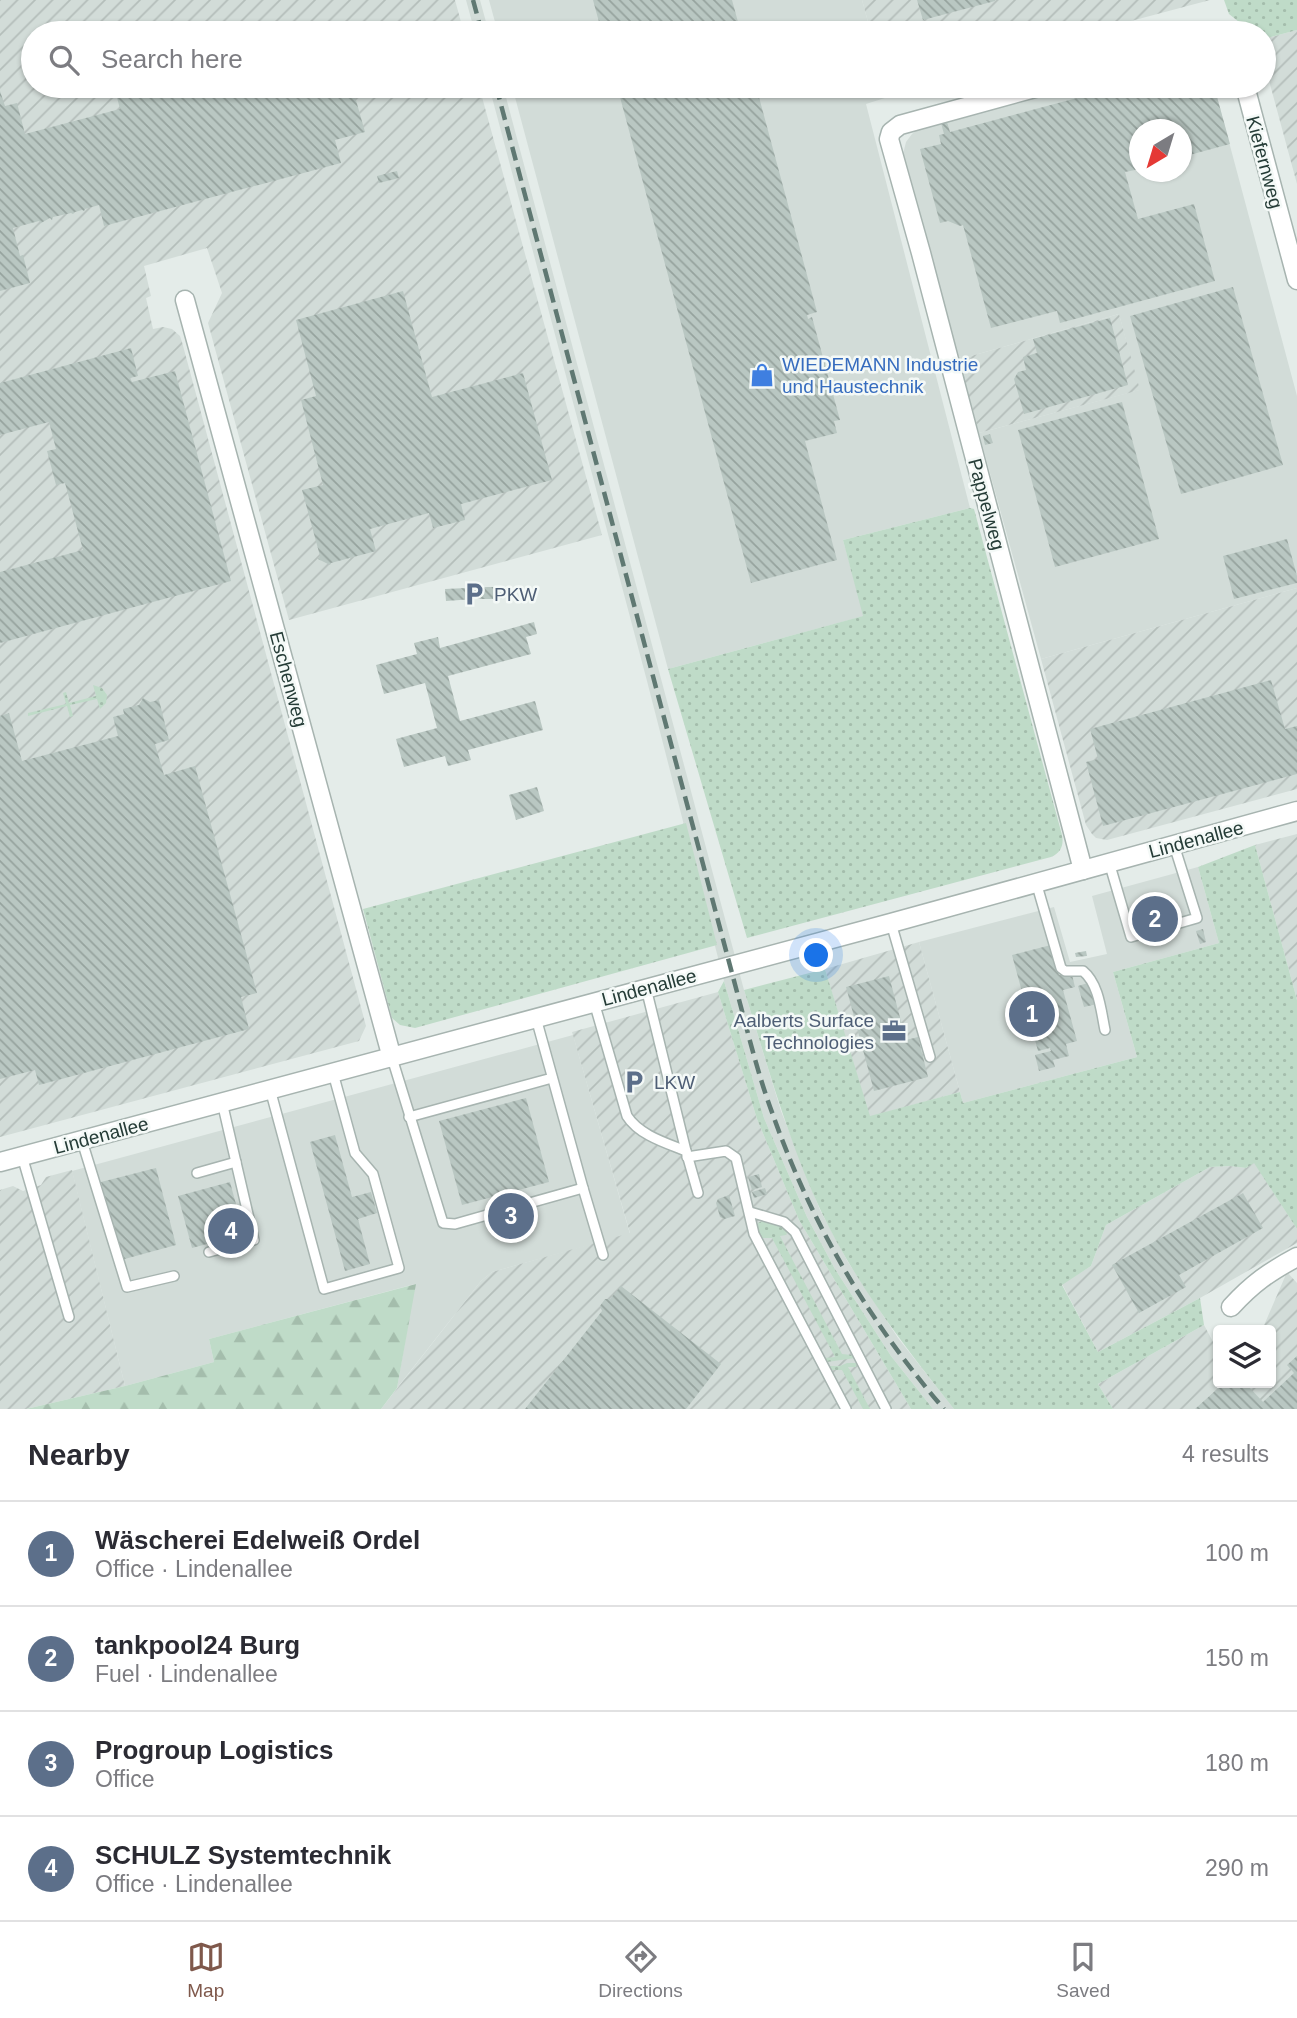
<!DOCTYPE html>
<html lang="en">
<head>
<meta charset="utf-8">
<style>
	:root { --surface:#fff; --page:#f7f7f7; --text:#2b2b33; --muted:#7c7c81; --line:#e1e1e2; --accent:#7f584b }
	body { margin:0; font-family:Helvetica,sans-serif; background:var(--page); color:var(--text) }
	.controls { position:absolute; right:21px; bottom:21px; display:grid; overflow:hidden; border-radius:7px; box-shadow:0 2px 5px #0004 }
	.controls button { width:63px; height:63px; display:grid; place-items:center; padding:0; border:0; border-bottom:2px solid var(--line); background:var(--surface); color:var(--text); font:35px sans-serif }
	.compass { position:absolute; left:1129px; top:119px; width:63px; height:63px; border-radius:50%; background:var(--surface); box-shadow:0 2px 5px #0004; rotate:218deg }
	.you { position:absolute; left:817px; top:956px; width:24px; height:24px; margin:-18px; border:5px solid #fff; border-radius:50%; background:#1a73e8; box-shadow:0 0 0 10px #1a73e833 }
	.badge { display:grid; place-items:center; width:46px; height:46px; border-radius:50%; background:var(--accent); color:#fff; font-size:23px; font-weight:700 }
	.pin { position:absolute; translate:-50% -50%; border:4px solid #fff; box-shadow:0 2px 7px #0006 }
	.list { margin:0; padding:0; list-style:none }
	h2 { display:flex; justify-content:space-between; align-items:center; height:91px; margin:0; padding:0 28px; font-size:30px }
	h2 small { font-size:23px; font-weight:400; color:var(--muted) }
	.list li { display:grid; grid-template-columns:46px 1fr auto; gap:21px; align-items:center; box-sizing:border-box; height:105px; padding:0 28px; border-top:2px solid var(--line) }
	.list b { display:block; font-size:26px; white-space:nowrap }
	.list p { margin:0; font-size:23px; white-space:nowrap; color:var(--muted) }
	.list em { font-size:23px; font-style:normal; color:var(--muted) }
	.icon { flex:none; width:38px; height:38px; fill:none; stroke:currentColor; stroke-width:2; stroke-linecap:round; stroke-linejoin:round }
	.map { position:relative; flex:none; width:1297px; height:1409px; overflow:hidden }
	.search { position:absolute; background:var(--surface); box-shadow:0 2px 5px #0004; left:21px; right:21px; top:21px; height:77px; display:flex; align-items:center; gap:18px; box-sizing:border-box; padding:0 24px; border-radius:38px; color:var(--muted); font-size:26px }
	.sheet { height:511px; background:var(--surface) }
	nav { display:flex; justify-content:space-around; align-items:center; box-sizing:border-box; height:98px; border-top:2px solid var(--line); background:var(--surface); font-size:19px; color:var(--muted) }
	nav a { display:grid; justify-items:center; gap:4px }
	nav .on { color:var(--accent) }
	.map>svg:first-child { display:block }
</style>
</head>
<body>
<div class="map">
<svg width="1297" height="1409" viewBox="0 0 1297 1409">
	<defs>
		<pattern id="industrial-furrows" width="10" height="10" patternUnits="userSpaceOnUse" patternTransform="scale(1.75)"><rect width="10" height="10" fill="#d2dcd8"/><path d="M-1 1l2-2M0 10L10 0M9 11l2-2" fill="none" stroke="#b4beba"/></pattern>
		<pattern id="grass-dots" width="8" height="8" patternUnits="userSpaceOnUse" patternTransform="scale(1.75)"><rect width="8" height="8" fill="#bfdbc8"/><path d="M2 2h.1M6 6h.1" fill="none" stroke="#a4bdac" stroke-width="1.8" stroke-linecap="round"/></pattern>
		<pattern id="forest-firs" width="22" height="20" patternUnits="userSpaceOnUse" patternTransform="scale(1.75)"><rect width="22" height="20" fill="#bfdbc8"/><path d="M5 1l3.5 6h-7zM16 11l3.5 6h-7z" fill="#a4bdac"/></pattern>
		<pattern id="building-back-hatch" width="6" height="6" patternUnits="userSpaceOnUse" patternTransform="scale(1.75)"><rect width="6" height="6" fill="#b9c7c2"/><path d="M-1 5l2 2M0 0l6 6M5-1l2 2" fill="none" stroke="#96a39e"/></pattern>
	</defs>
	<rect width="100%" height="100%" fill="#e4ece9"/>
	<g fill="#d2dcd8" fill-rule="evenodd">
		<polygon points="466,0 480,0 489,33 475,33"/>
		<polygon points="489,0 862,0 871,33 498,33"/>
		<polygon points="489,86 503,86 744,990 781,1111 820,1210 848,1262 898,1338 954,1409 933,1409 891,1356 835,1269 807,1217 764,1118 724,981 647,681"/>
		<polygon points="512,86 885,86 888,97 866,104 970,508 843,540 864,616 668,669"/>
		<path d="M1072,86H1214L1297,396V588L1041,659L979,433L1139,390L1119,314L964,358L958,356L903,154L906,142L912,134L920,127ZM1140,130H1182V172H1140Z"/>
		<polygon points="1198,867 1219,943 1113,972 1137,1057 963,1103 919,942 1054,907 1070,962 1107,954 1092,896"/>
		<polygon points="573,1035 630,1234 492,1272 481,1281 397,1388 415,1284 209,1339 214,1362 125,1386 72,1171"/>
	</g>
	<g fill="url(#industrial-furrows)">
		<polygon points="0,0 455,0 464,33 33,33 33,86 479,86 602,535 289,620 208,323 222,293 207,248 144,266 151,296 146,298 153,329 163,327 172,329 180,336 182,342 366,1026 359,1041 0,1137"/>
		<polygon points="862,0 1210,0 1086,33 871,33"/>
		<polygon points="1297,30 1297,184 1264,62 1264,39"/>
		<polygon points="1119,314 1140,390 979,433 958,356 964,358"/>
		<polygon points="1297,588 1297,789 1107,840 1096,838 1092,834 1086,825 1041,659"/>
		<polygon points="1297,834 1297,1000 1255,845"/>
		<polygon points="919,942 960,1092 869,1117 825,969"/>
		<polygon points="718,992 757,1119 799,1220 911,1409 381,1409 481,1281 492,1272 630,1233 572,1032"/>
		<polygon points="1254,1162 1297,1229 1297,1243 1200,1298 1098,1352 1062,1284 1091,1266 1106,1225 1210,1167 1230,1166 1246,1168"/>
		<polygon points="72,1170 125,1386 26,1409 0,1409 0,1190 13,1186 23,1191 41,1185 46,1177"/>
		<polygon points="1287,1272 1297,1283 1297,1409 1113,1409 1098,1384 1204,1325 1218,1351 1218,1383 1271,1383 1271,1330 1262,1330"/>
	</g>
	<g fill="url(#grass-dots)">
		<polygon points="1224,0 1297,0 1297,30 1264,39 1264,33 1242,33 1239,22 1229,14"/>
		<path d="M970,508L974,509L1062,835C1064,845 1061,853 1051,857L747,938L668,669L863,616L843,540Z"/>
		<polygon points="93,685 102,688 107,695 106,703 100,709 97,699 70,705 73,716 70,717 67,706 28,716 28,713 66,704 63,693 66,692 69,703 96,696"/>
		<polygon points="686,823 717,945 415,1028 400,1025 392,1018 363,909"/>
		<path d="M1255,845L1297,1000V1229L1254,1163L1246,1168L1230,1166L1210,1167L1106,1225L1091,1266L1062,1285L1098,1352L1200,1298L1204,1325L1098,1384L1113,1409H954C905,1347 855,1283 821,1211C788,1141 767,1063 744,990L825,969L870,1116L960,1092L963,1103L1137,1057L1113,972L1219,943L1198,867Z"/>
		<polygon points="724,981 764,1118 807,1217 835,1269 891,1356 933,1409 911,1409 799,1220 757,1119 718,992"/>
		<polygon points="762,1221 783,1226 788,1231 786,1235 780,1236 842,1354 851,1355 855,1358 827,1362 825,1358 835,1357 772,1238 762,1238 757,1228 758,1223"/>
		<polygon points="847,1363 857,1363 856,1367 848,1367 870,1409 863,1409 842,1370 831,1370 829,1366 840,1366"/>
	</g>
	<polygon fill="url(#forest-firs)" points="416,1284 397,1388 381,1409 26,1409 125,1386 214,1362 209,1339"/>
	<g fill="url(#building-back-hatch)">
		<polygon points="593,0 732,0 741,33 602,33"/>
		<polygon points="917,0 995,0 995,1 923,20"/>
		<polygon points="114,86 352,86 365,132 335,140 341,163 104,226 99,205 85,209 84,211 82,210 75,212 73,214 71,213 53,217 52,220 50,218 41,223 39,221 13,228 20,256 23,255 30,283 0,291 0,91 5,106 17,103 25,134 120,109"/>
		<polygon points="617,86 756,86 817,312 807,315 808,319 812,317 840,420 834,421 837,433 805,441 837,560 751,583"/>
		<polygon points="1122,86 1214,86 1230,144 1182,157 1182,130 1140,130 1140,169 1125,172 1138,219 1194,204 1215,281 1060,323 1057,311 991,328 963,225 960,226 948,221 940,223 920,149 941,144 939,135 944,134 941,123 947,122 950,132"/>
		<polygon points="397,171 399,178 379,183 377,176"/>
		<polygon points="1233,287 1283,465 1181,494 1130,316"/>
		<polygon points="403,291 432,397 523,373 552,480 461,504 465,520 433,528 429,513 370,529 376,551 331,563 330,565 318,559 320,556 302,490 323,485 301,400 316,396 296,320"/>
		<polygon points="1110,318 1128,385 1024,414 1014,379 1018,372 1026,370 1023,357 1037,353 1033,339"/>
		<polygon points="131,348 138,376 130,378 132,382 175,371 231,581 0,643 0,572 83,550 65,483 56,485 47,451 56,449 49,422 0,435 0,383"/>
		<polygon points="1122,402 1159,539 1055,567 1018,430"/>
		<polygon points="990,434 993,443 985,445 983,436"/>
		<polygon points="1287,539 1297,576 1297,583 1234,599 1223,556"/>
		<polygon points="488,587 502,587 502,599 474,599 446,601 445,589"/>
		<polygon points="534,622 537,634 526,637 531,654 448,676 460,721 535,701 543,730 468,750 471,760 448,766 445,756 404,767 396,739 437,728 425,683 384,694 376,665 417,654 414,643 438,637 440,648"/>
		<polygon points="1271,680 1285,729 1297,726 1297,774 1103,826 1086,762 1098,759 1090,729"/>
		<polygon points="143,698 150,702 159,700 169,740 155,744 164,775 195,766 257,993 241,997 249,1029 39,1085 35,1070 0,1079 0,716 9,713 22,761 118,736 113,717 124,714 123,709 139,705"/>
		<polygon points="537,787 544,811 516,820 509,795"/>
		<polygon points="1203,929 1206,942 1200,944 1196,931"/>
		<polygon points="1051,945 1059,975 1071,971 1075,987 1063,990 1077,1041 1066,1044 1069,1056 1053,1060 1055,1067 1039,1071 1035,1055 1051,1051 1050,1048 1038,1051 1012,955"/>
		<polygon points="1086,951 1087,956 1076,957 1075,953"/>
		<polygon points="889,976 906,1040 918,1037 928,1077 874,1091 846,987"/>
		<polygon points="1091,982 1097,1004 1084,1007 1078,986"/>
		<polygon points="526,1098 549,1182 462,1205 439,1121"/>
		<polygon points="335,1135 352,1197 371,1192 377,1213 358,1219 370,1264 345,1271 310,1142"/>
		<polygon points="156,1168 176,1245 121,1260 101,1182"/>
		<polygon points="759,1174 762,1187 752,1190 748,1177"/>
		<polygon points="230,1182 244,1234 192,1248 178,1196"/>
		<polygon points="765,1188 767,1194 754,1198 752,1192"/>
		<polygon points="1243,1193 1263,1228 1179,1275 1186,1287 1139,1313 1112,1265"/>
		<polygon points="729,1195 735,1216 724,1219 720,1217 716,1203 718,1199"/>
		<polygon points="621,1286 721,1364 686,1409 525,1409 602,1311 600,1306 605,1299 610,1299"/>
		<polygon points="1297,1356 1297,1409 1195,1409 1224,1383 1245,1383 1263,1402 1294,1373 1287,1365"/>
	</g>
	<g fill="none" stroke-linecap="round" stroke-linejoin="round">
		<g stroke="#a7b4b0" stroke-width="12">
			<g id="lane">
				<polyline points="1109,862 1131,937 1197,918 1174,845"/>
				<path d="M1036,882L1061,968L1065,971H1083C1099,984 1101,1011 1105,1030"/>
				<polyline points="891,923 930,1057"/>
				<polyline points="646,988 686,1151"/>
				<path d="M594,1002L627,1116C639,1135 666,1143 686,1151L698,1193"/>
				<polyline points="536,1018 583,1188 603,1255"/>
				<polyline points="392,1058 443,1223 455,1224 583,1188"/>
				<polyline points="270,1089 324,1289 399,1268 373,1174 355,1153 333,1073"/>
				<polyline points="409,1117 552,1078"/>
				<polyline points="82,1141 127,1287 174,1276"/>
				<polyline points="22,1156 69,1317"/>
				<polyline points="687,1157 726,1151 736,1158 754,1234 846,1409"/>
				<polyline points="197,1173 236,1162"/>
				<polyline points="750,1212 784,1222 795,1232 886,1409"/>
				<polyline points="209,1252 254,1240 222,1102"/>
			</g>
		</g>
		<g stroke="#a7b4b0" stroke-width="21">
			<g id="street">
				<polyline points="1042,86 900,125 891,132 889,139 921,253 1083,870"/>
				<polyline points="1245,86 1297,280"/>
				<polyline points="185,300 392,1058"/>
				<polyline points="0,1162 891,923 1297,811"/>
				<path d="M1231,1307C1253,1283 1269,1272 1297,1257"/>
			</g>
		</g>
		<use href="#lane" stroke="#fff" stroke-width="9"/>
		<use href="#street" stroke="#fff" stroke-width="18"/>
		<g stroke="#5f7872" stroke-width="4.5" stroke-dasharray="14 7" stroke-linecap="butt">
			<polyline points="473,0 482,33"/>
			<path d="M496,86L737,992C748,1033 758,1075 773,1115C811,1223 869,1322 944,1409"/>
		</g>
	</g>
	<defs>
		<g id="shop-bare" transform="scale(1.89)"><path d="M-5-2.5h2.3a2.7 3.5 0 0 1 5.4 0H5L5.5 6h-11ZM-1.5-2.5h3a1.5 2.3 0 0 0-3 0Z" fill="#3f7fe0" stroke="#f4f9f7" stroke-width="2.5" paint-order="stroke"/></g>
		<g id="parking-bare" transform="scale(1.89)"><path d="M-3.5-5.5H1a3.5 3.5 0 0 1 0 7H-1V5.5H-3.5ZM-1-3.4V-.6H.8a1.4 1.4 0 0 0 0-2.8Z" fill="#5c6f8a" stroke="#f4f9f7" stroke-width="2.5" paint-order="stroke"/></g>
		<g id="office-bare" transform="scale(1.89)"><path d="M-6-3h4V-5.5h4V-3h4V5H-6ZM-1-4.5V-3h2v-1.5ZM-6 0V1H6V0Z" fill="#5c6f8a" stroke="#f4f9f7" stroke-width="2.5" paint-order="stroke"/></g>
	</defs>
	<g fill-rule="evenodd">
		<use href="#shop-bare" x="762" y="375"/>
		<use href="#parking-bare" x="474" y="594"/>
		<use href="#office-bare" x="894" y="1031"/>
		<use href="#parking-bare" x="634" y="1082"/>
	</g>
	<g text-anchor="middle" stroke-width="5" stroke-linejoin="round" paint-order="stroke">
		<g font-size="19" fill="#253c37" stroke="#f4f9f7">
			<text transform="translate(1265 162) rotate(75)" y="7">Kiefernweg</text>
			<text transform="translate(987 504) rotate(75)" y="7">Pappelweg</text>
			<text transform="translate(289 679) rotate(75)" y="7">Eschenweg</text>
			<text transform="translate(1196 839) rotate(-15)" y="7">Lindenallee</text>
			<text transform="translate(649 987) rotate(-15)" y="7">Lindenallee</text>
			<text transform="translate(101 1135) rotate(-15)" y="7">Lindenallee</text>
		</g>
		<g font-size="19" fill="#366cbe" stroke="#f4f9f7" text-anchor="start">
			<text x="782" y="371">WIEDEMANN Industrie<tspan x="782" dy="22">und Haustechnik</tspan></text>
		</g>
		<g font-size="19" fill="#4e5e75" stroke="#f4f9f7" text-anchor="start">
			<text x="494" y="601">PKW</text>
			<text x="874" y="1027" text-anchor="end">Aalberts Surface<tspan x="874" dy="22">Technologies</tspan></text>
			<text x="654" y="1089">LKW</text>
		</g>
	</g>
</svg>
<div class="controls">
<button><svg class="icon" aria-label="layers" viewBox="0 0 24 24"><path d="M12 4l9 5-9 5-9-5zM3 14l9 5 9-5"/></svg></button>
</div>
<svg class="compass" viewBox="-18 -18 36 36"><path d="M0-13l5 13h-10z" fill="#e53935"/><path d="M0 13l5-13h-10z" fill="#7c7c81"/></svg>
<div class="you"></div>
<div class="pin badge" style="left:1032px;top:1014px;background:#5c6f8a">1</div>
<div class="pin badge" style="left:1155px;top:919px;background:#5c6f8a">2</div>
<div class="pin badge" style="left:511px;top:1216px;background:#5c6f8a">3</div>
<div class="pin badge" style="left:231px;top:1231px;background:#5c6f8a">4</div>
<div class="search"><svg class="icon" aria-label="search" viewBox="0 0 24 24"><circle cx="10" cy="10" r="6"/><path d="M15 15l6 6"/></svg>Search here</div>
</div>
<section class="sheet">
<h2>Nearby<small>4 results</small></h2>
<ul class="list">
<li><span class="badge" style="background:#5c6f8a">1</span><div><b>Wäscherei Edelweiß Ordel</b><p>Office · Lindenallee</p></div><em>100 m</em></li>
<li><span class="badge" style="background:#5c6f8a">2</span><div><b>tankpool24 Burg</b><p>Fuel · Lindenallee</p></div><em>150 m</em></li>
<li><span class="badge" style="background:#5c6f8a">3</span><div><b>Progroup Logistics</b><p>Office</p></div><em>180 m</em></li>
<li><span class="badge" style="background:#5c6f8a">4</span><div><b>SCHULZ Systemtechnik</b><p>Office · Lindenallee</p></div><em>290 m</em></li>
</ul>
</section>
<nav>
<a class="on"><svg class="icon" aria-label="map" viewBox="0 0 24 24"><path d="M3 6l6-2 6 2 6-2v14l-6 2-6-2-6 2zM9 4v14M15 6v14"/></svg>Map</a>
<a><svg class="icon" aria-label="directions" viewBox="0 0 24 24"><path d="M12 3l9 9-9 9-9-9zM9 14v-3h6M13 9l2 2-2 2"/></svg>Directions</a>
<a><svg class="icon" aria-label="saved" viewBox="0 0 24 24"><path d="M7 4h10v16l-5-4-5 4z"/></svg>Saved</a>
</nav>
</body>
</html>
